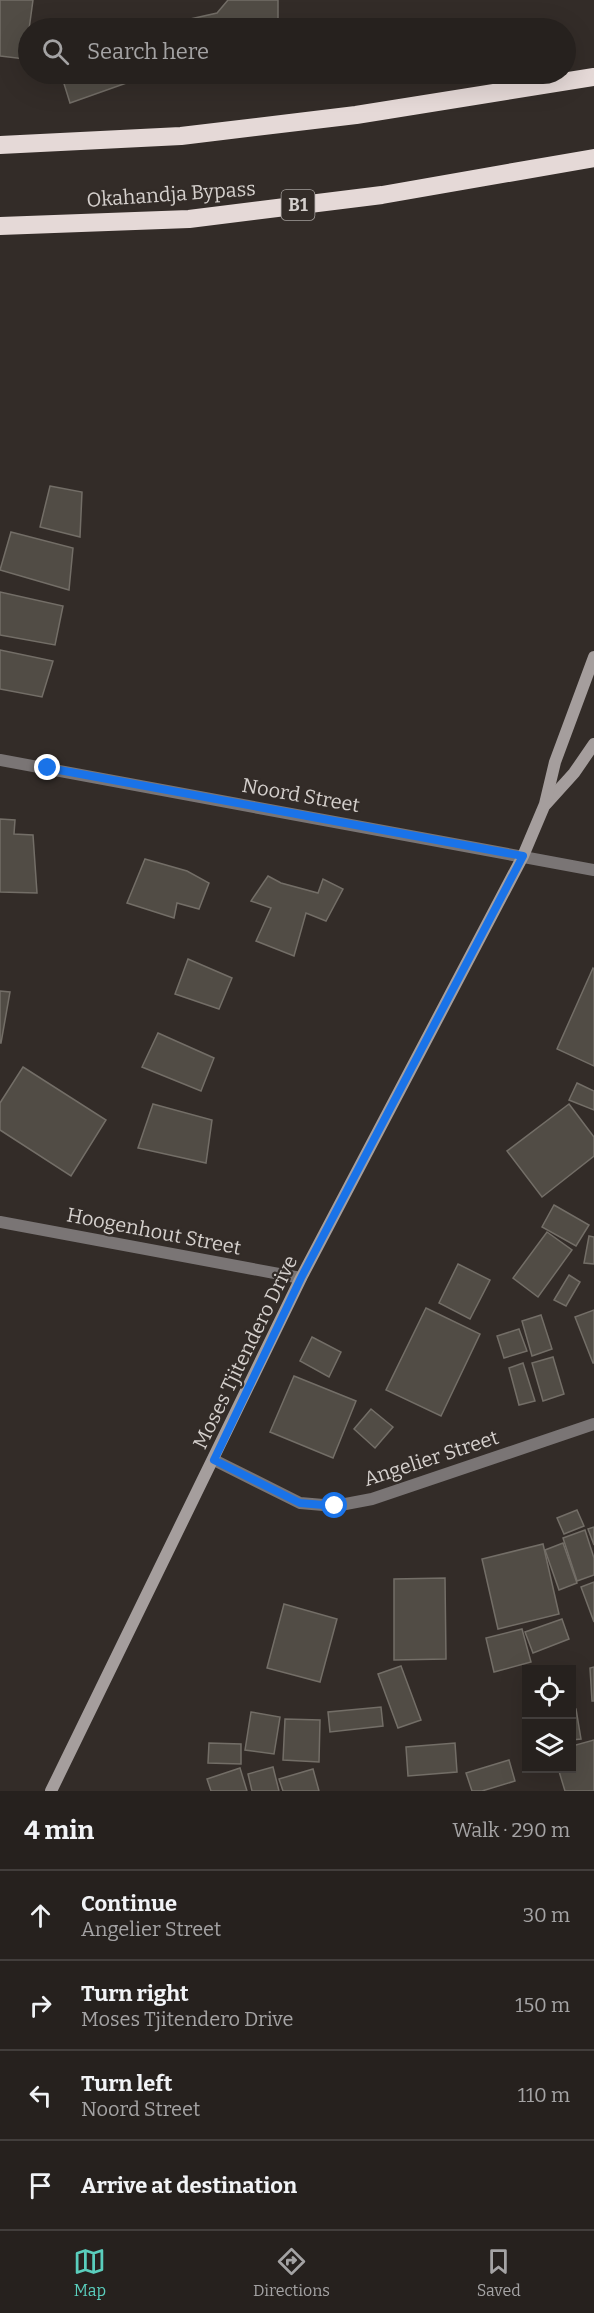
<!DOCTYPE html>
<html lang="en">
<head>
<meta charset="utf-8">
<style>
	:root { --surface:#26211e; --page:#322e2b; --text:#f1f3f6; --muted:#a4a3a4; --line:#423e3c; --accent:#5acebd }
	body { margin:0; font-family:Bitter,serif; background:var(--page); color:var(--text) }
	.controls { position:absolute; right:18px; bottom:18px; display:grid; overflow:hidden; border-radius:0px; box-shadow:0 6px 24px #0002 }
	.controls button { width:54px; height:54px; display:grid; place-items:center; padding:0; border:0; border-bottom:2px solid var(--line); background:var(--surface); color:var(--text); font:30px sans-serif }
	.stop { position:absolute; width:18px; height:18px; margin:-14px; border:4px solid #1a73e8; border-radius:50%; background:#fff }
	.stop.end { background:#1a73e8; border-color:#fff; box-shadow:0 2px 6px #0008 }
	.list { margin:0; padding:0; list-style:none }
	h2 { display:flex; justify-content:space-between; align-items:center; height:78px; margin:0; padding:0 24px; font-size:26px }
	h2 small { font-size:20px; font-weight:400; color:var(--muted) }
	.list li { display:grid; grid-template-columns:39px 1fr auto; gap:18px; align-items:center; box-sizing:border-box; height:90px; padding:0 24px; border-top:2px solid var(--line) }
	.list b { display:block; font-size:22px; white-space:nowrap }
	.list p { margin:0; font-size:20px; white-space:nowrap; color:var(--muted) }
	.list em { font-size:20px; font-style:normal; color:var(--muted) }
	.icon { flex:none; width:33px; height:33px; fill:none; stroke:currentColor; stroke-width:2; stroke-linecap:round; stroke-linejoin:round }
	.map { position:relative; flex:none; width:594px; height:1791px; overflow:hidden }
	.search { position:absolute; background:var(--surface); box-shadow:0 6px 24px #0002; left:18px; right:18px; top:18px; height:66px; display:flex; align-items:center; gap:15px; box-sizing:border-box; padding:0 21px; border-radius:33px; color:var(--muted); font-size:22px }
	.sheet { height:438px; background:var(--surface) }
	nav { display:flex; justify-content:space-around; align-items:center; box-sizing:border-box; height:84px; border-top:2px solid var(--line); background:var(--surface); font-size:16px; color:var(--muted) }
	nav a { display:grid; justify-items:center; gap:3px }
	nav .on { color:var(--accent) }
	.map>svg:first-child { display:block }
</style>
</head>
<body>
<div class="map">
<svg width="594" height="1791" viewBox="0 0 594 1791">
	<rect width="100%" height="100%" fill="#332c28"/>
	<g fill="#514c45" stroke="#736e67" stroke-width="1.5">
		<polygon points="0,0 33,0 25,59 0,56"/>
		<polygon points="228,0 278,0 278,28 150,28 217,13"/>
		<polygon points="61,74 134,74 135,80 70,103"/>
		<polygon points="134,74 160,74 135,80"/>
		<polygon points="50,486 82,492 80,537 40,527"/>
		<polygon points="11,532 73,548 69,590 0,570"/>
		<polygon points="0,592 63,606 55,645 0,635"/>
		<polygon points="0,650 53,661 42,697 0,689"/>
		<polygon points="0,819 15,820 14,834 33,835 37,893 0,892"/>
		<polygon points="145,859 187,871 209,883 199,909 177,903 174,918 127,903"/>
		<polygon points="268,876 281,883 318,893 323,879 343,889 326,921 306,913 294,956 256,941 271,908 251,901"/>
		<polygon points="188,959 232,978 219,1009 175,994"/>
		<polygon points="593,968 594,969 594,1066 557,1049"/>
		<polygon points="0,991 10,992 1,1043 0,1043"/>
		<polygon points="158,1033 214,1058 201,1091 142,1067"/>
		<polygon points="23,1067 106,1120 71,1176 0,1130 0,1103"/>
		<polygon points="577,1083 594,1091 594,1110 569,1100"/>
		<polygon points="153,1104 212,1120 206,1163 138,1148"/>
		<polygon points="569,1104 594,1137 594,1156 542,1197 507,1151"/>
		<polygon points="554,1205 589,1225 576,1246 542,1227"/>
		<polygon points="547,1232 572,1250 538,1297 513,1278"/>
		<polygon points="589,1236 594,1237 594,1264 584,1263"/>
		<polygon points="458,1264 490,1280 470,1319 439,1303"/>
		<polygon points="569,1275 580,1282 566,1306 554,1300"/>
		<polygon points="426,1308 480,1334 441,1416 386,1390"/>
		<polygon points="594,1310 594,1363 593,1363 575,1317"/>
		<polygon points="541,1315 552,1349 532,1356 522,1321"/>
		<polygon points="519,1329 527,1351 504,1358 497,1336"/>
		<polygon points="312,1337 341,1352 329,1377 300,1361"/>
		<polygon points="553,1357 564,1394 543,1401 532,1363"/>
		<polygon points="523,1363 535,1401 519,1405 509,1368"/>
		<polygon points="294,1376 356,1401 333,1458 270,1432"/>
		<polygon points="371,1409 393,1427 375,1448 354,1429"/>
		<polygon points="577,1510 584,1526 564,1534 557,1518"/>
		<polygon points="594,1527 594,1545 588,1529"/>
		<polygon points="585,1530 594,1558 594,1575 577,1581 563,1538"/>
		<polygon points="563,1543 577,1583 559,1590 545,1550"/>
		<polygon points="543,1544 559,1614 498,1629 482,1559"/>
		<polygon points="445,1578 446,1659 394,1660 394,1579"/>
		<polygon points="594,1582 594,1622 581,1587"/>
		<polygon points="284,1604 337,1619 320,1682 267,1668"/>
		<polygon points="562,1619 569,1639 533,1653 525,1632"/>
		<polygon points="522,1629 531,1662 494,1672 486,1638"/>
		<polygon points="401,1666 421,1720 398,1728 378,1674"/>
		<polygon points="594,1667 594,1701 592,1701 590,1668"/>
		<polygon points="381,1707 383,1726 330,1732 328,1712"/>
		<polygon points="572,1709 576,1709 581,1739 572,1740"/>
		<polygon points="251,1712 280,1717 274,1754 245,1750"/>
		<polygon points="285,1719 320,1720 319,1762 283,1760"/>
		<polygon points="594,1740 594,1791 565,1791 558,1768 572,1768 572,1746"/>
		<polygon points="209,1743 241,1744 241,1764 208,1763"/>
		<polygon points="455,1743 457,1772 408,1776 406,1747"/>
		<polygon points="509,1760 515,1781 482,1791 472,1791 466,1773"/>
		<polygon points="273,1767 279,1791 252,1791 248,1774"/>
		<polygon points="240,1768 247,1791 211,1791 207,1779"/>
		<polygon points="313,1769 319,1791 283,1791 279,1779"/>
	</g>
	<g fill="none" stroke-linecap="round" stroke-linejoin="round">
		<g stroke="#7a7575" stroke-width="12">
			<polyline points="0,760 594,870"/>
			<polyline points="0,1222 301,1278"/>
			<polyline points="214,1460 300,1503 335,1506 372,1499 594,1424"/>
		</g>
		<g stroke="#a59e9d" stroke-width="12">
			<polyline points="546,804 574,773 594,744"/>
			<polyline points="51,1791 301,1278 523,856 545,804 555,762 594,657"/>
		</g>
		<g stroke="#e5d9d7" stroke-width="18">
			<polyline points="0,145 181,136 356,115 594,77"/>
			<polyline points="0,226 189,219 382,195 594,158"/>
		</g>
	</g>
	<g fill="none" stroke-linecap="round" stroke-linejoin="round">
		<polyline stroke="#1a73e8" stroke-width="8" points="48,768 523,856 301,1278 214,1460 300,1503 335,1506"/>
	</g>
	<g text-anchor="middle" stroke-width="4.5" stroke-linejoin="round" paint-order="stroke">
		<rect fill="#332c28" stroke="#a49f9c" stroke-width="1.5" x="281.5" y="190" width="33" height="30" rx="4.5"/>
		<g font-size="18" font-weight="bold" fill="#d5d0cd">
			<text x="298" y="211">B1</text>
		</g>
		<g font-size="20" fill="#d5d0cd" stroke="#332c28">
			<text transform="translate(171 194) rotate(-4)" y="7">Okahandja Bypass</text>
			<text transform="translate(301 795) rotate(10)" y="7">Noord Street</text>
			<text transform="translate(154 1231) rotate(11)" y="7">Hoogenhout Street</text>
			<text transform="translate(245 1352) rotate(-64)" y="7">Moses Tjitendero Drive</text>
			<text transform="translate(431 1458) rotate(-18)" y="7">Angelier Street</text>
		</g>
	</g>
</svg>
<div class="controls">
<button><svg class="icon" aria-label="locate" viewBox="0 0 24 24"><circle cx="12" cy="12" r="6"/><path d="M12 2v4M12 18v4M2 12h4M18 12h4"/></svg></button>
<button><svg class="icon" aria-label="layers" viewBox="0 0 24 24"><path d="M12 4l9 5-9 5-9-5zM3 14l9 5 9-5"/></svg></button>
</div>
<div class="stop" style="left:335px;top:1506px"></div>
<div class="stop end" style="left:48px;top:768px"></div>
<div class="search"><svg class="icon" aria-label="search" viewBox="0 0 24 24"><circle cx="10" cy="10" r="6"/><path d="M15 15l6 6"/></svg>Search here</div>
</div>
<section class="sheet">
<h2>4 min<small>Walk · 290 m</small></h2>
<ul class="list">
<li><svg class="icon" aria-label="ahead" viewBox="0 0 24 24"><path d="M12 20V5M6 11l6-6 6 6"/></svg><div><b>Continue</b><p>Angelier Street</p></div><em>30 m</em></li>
<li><svg class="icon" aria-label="right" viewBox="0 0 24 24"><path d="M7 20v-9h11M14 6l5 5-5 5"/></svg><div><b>Turn right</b><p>Moses Tjitendero Drive</p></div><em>150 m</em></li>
<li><svg class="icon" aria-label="left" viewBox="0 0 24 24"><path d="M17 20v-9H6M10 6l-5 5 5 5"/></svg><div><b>Turn left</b><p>Noord Street</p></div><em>110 m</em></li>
<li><svg class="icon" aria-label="arrive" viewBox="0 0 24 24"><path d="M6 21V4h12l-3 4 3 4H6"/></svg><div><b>Arrive at destination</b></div></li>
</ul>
</section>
<nav>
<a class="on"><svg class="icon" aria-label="map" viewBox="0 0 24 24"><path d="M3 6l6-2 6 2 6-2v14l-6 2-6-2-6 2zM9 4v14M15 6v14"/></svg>Map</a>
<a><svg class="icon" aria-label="directions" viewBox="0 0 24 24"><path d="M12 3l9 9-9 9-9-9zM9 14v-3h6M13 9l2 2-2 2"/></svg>Directions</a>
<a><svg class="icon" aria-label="saved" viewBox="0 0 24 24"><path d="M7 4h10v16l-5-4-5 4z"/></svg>Saved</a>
</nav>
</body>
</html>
